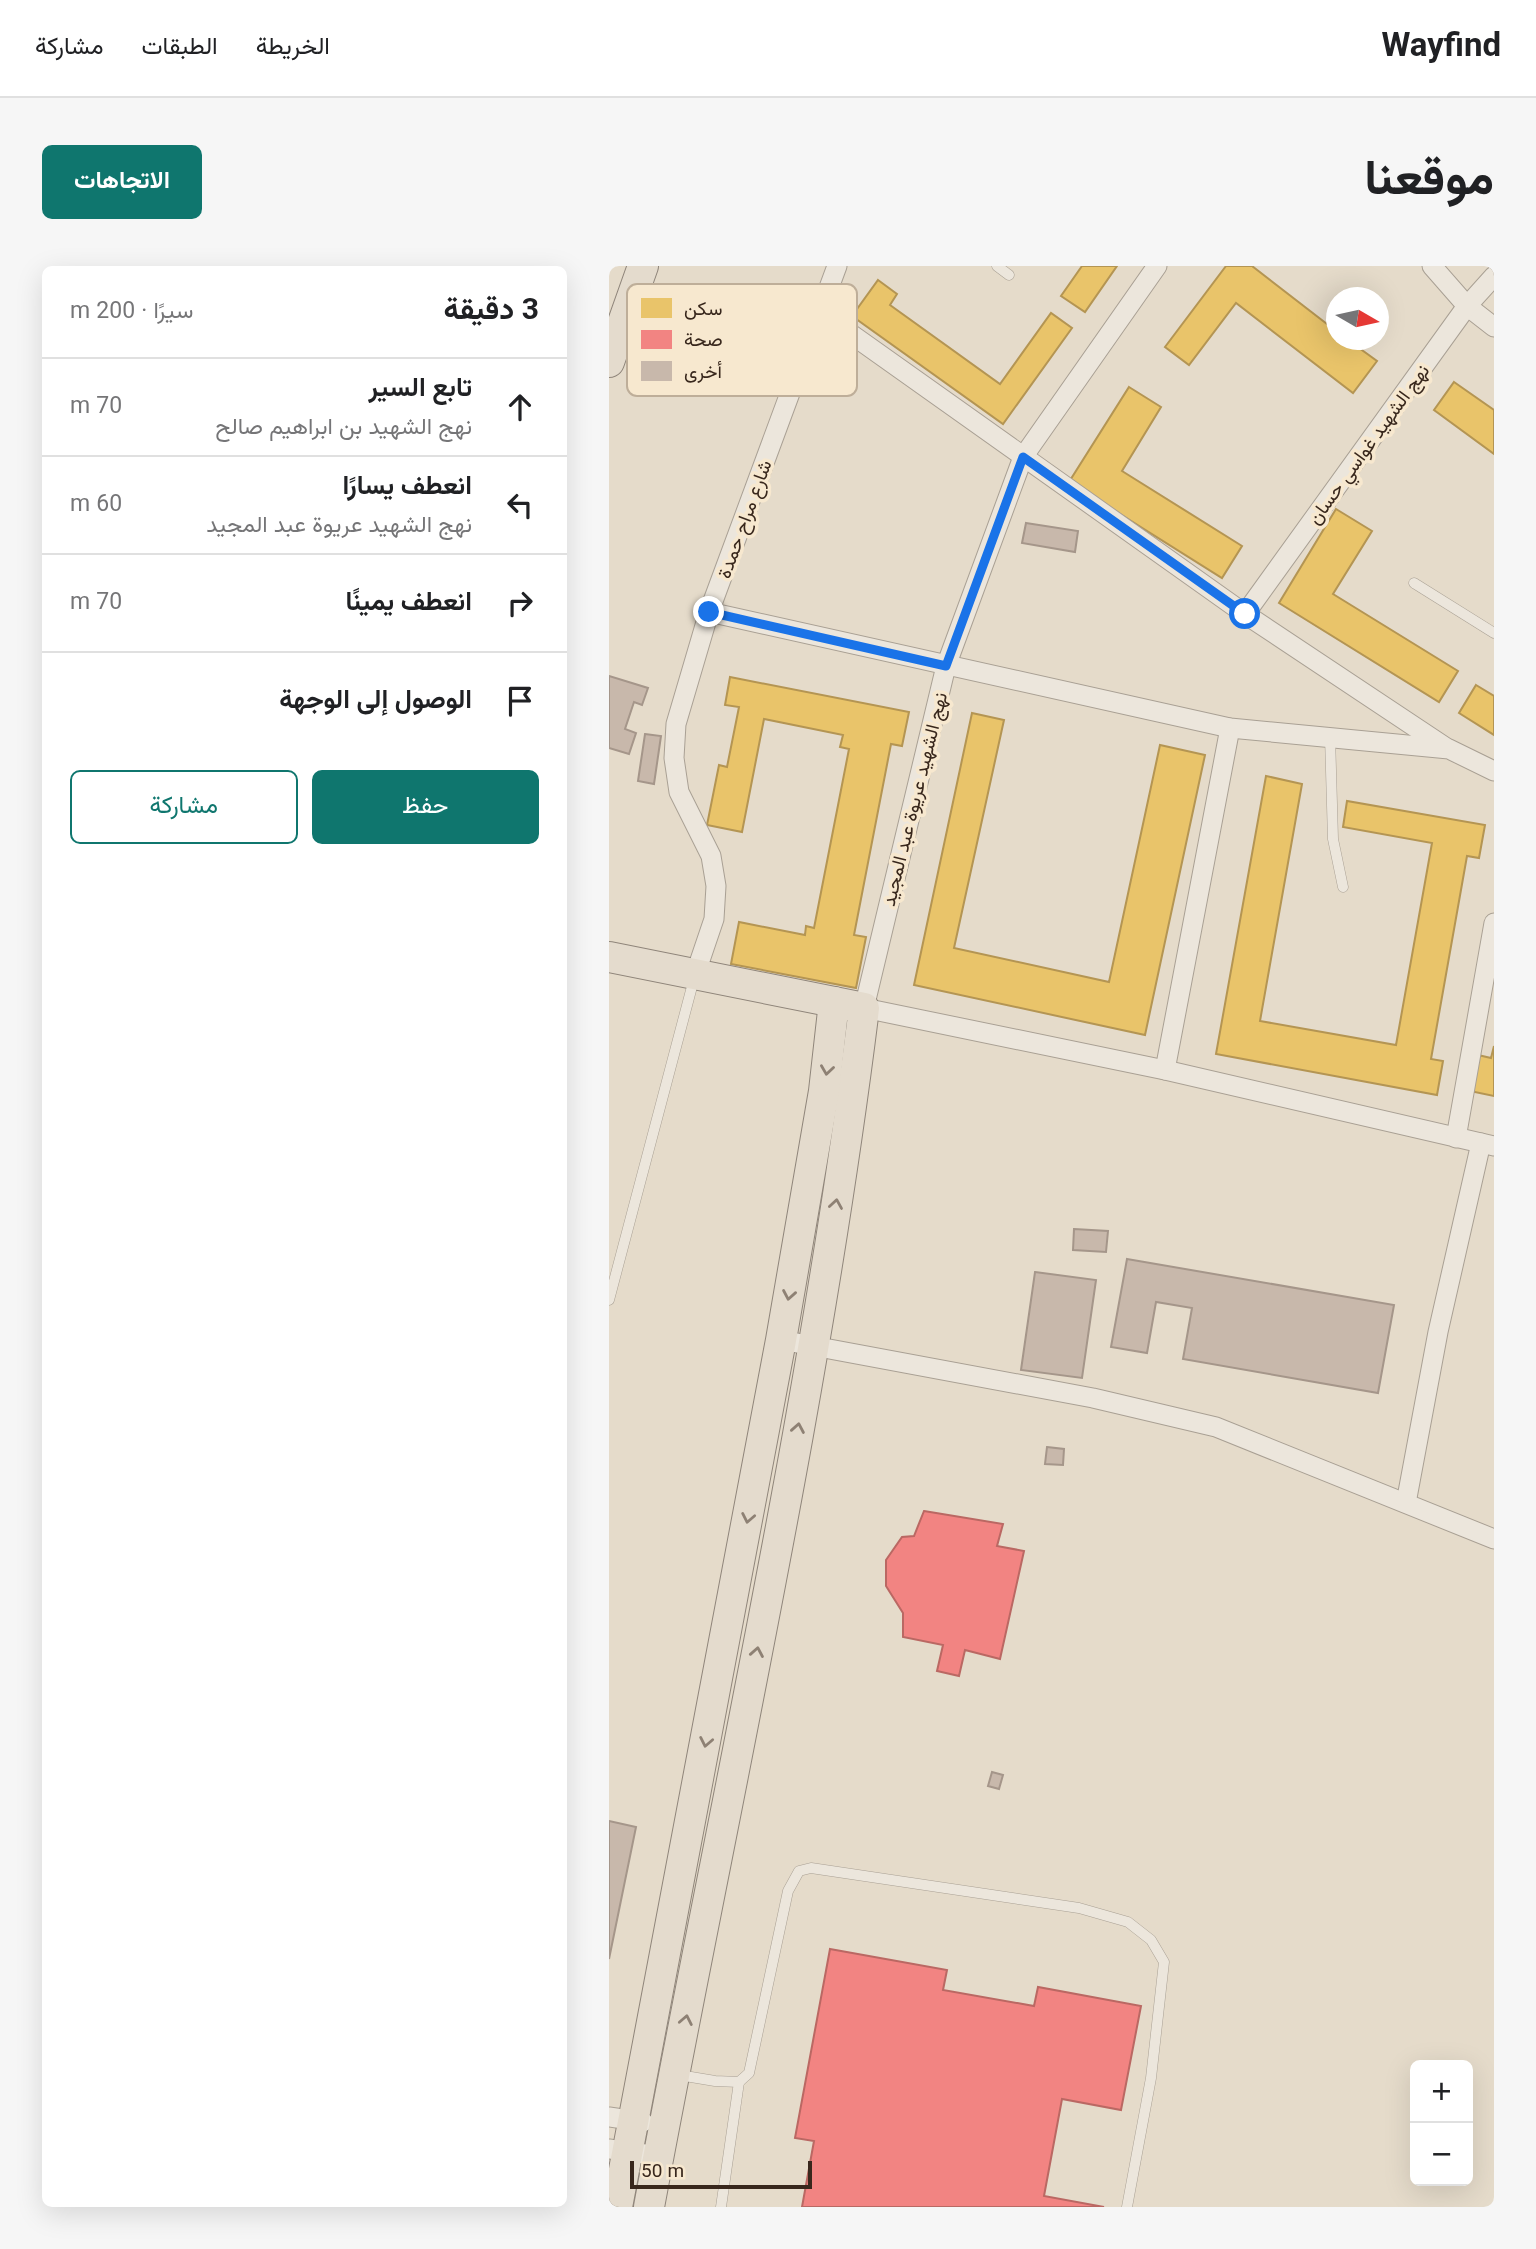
<!DOCTYPE html>
<html lang="ar">
<head>
<meta charset="utf-8">
<style>
	:root { --surface:#fff; --page:#f6f6f6; --text:#202124; --muted:#757577; --line:#e0e0e0; --accent:#0f766e }
	body { margin:0; font-family:Georgia,Vazirmatn,serif; background:var(--page); color:var(--text); direction:rtl }
	.controls { position:absolute; right:21px; bottom:21px; display:grid; overflow:hidden; border-radius:10px; box-shadow:0 7px 28px #0002 }
	.controls button { width:63px; height:63px; display:grid; place-items:center; padding:0; border:0; border-bottom:2px solid var(--line); background:var(--surface); color:var(--text); font:35px sans-serif }
	.compass { position:absolute; left:717px; top:21px; width:63px; height:63px; border-radius:50%; background:var(--surface); box-shadow:0 7px 28px #0002; rotate:99deg }
	.scale { position:absolute; left:21px; bottom:18px; width:182px; box-sizing:border-box; padding-left:7px; border:4px solid #38271c; border-top:0; font-size:19px; line-height:24px; white-space:nowrap; color:#38271c; -webkit-text-stroke:5px #f7e8cf; paint-order:stroke }
	.stop { position:absolute; width:21px; height:21px; margin:-16px; border:5px solid #1a73e8; border-radius:50%; background:#fff }
	.stop.end { background:#1a73e8; border-color:#fff; box-shadow:0 2px 7px #0008 }
	.list { margin:0; padding:0; list-style:none }
	h2 { display:flex; justify-content:space-between; align-items:center; height:91px; margin:0; padding:0 28px; font-size:30px }
	h2 small { font-size:23px; font-weight:400; color:var(--muted) }
	.list li { display:grid; grid-template-columns:46px 1fr auto; gap:21px; align-items:center; box-sizing:border-box; height:98px; padding:0 28px; border-top:2px solid var(--line) }
	.list b { display:block; font-size:26px; white-space:nowrap }
	.list p { margin:0; font-size:23px; white-space:nowrap; color:var(--muted) }
	.list em { font-size:23px; font-style:normal; color:var(--muted) }
	.actions { display:flex; gap:14px; padding:21px 28px }
	.actions a { flex:1; padding:16px 0; border:2px solid var(--accent); border-radius:10px; text-align:center; font-size:24px; color:var(--accent) }
	.actions .main { background:var(--accent); color:#fff }
	.icon { flex:none; width:38px; height:38px; fill:none; stroke:currentColor; stroke-width:2; stroke-linecap:round; stroke-linejoin:round }
	.map { position:relative; flex:none; width:885px; height:1941px; overflow:hidden; direction:ltr; border-radius:10px }
	header { display:flex; align-items:center; gap:42px; box-sizing:border-box; height:98px; padding:0 35px; background:var(--surface); border-bottom:2px solid var(--line) }
	header strong { font-size:33px }
	nav { display:flex; gap:38px; margin-inline-start:auto; font-size:24px }
	.intro { display:flex; align-items:center; justify-content:space-between; box-sizing:border-box; height:168px; padding:0 42px }
	h1 { margin:0; font-size:49px }
	.button { padding:18px 32px; border-radius:10px; background:var(--accent); color:#fff; font-size:24px; font-weight:700 }
	main { display:flex; gap:42px; padding:0 42px }
	aside { flex:1; background:var(--surface); border-radius:10px; box-shadow:0 7px 28px #0002 }
	.map>svg:first-child { display:block }
</style>
</head>
<body>
<header>
<strong>Wayfind</strong>
<nav><a>الخريطة</a><a>الطبقات</a><a>مشاركة</a></nav>
</header>
<div class="intro"><h1>موقعنا</h1><a class="button">الاتجاهات</a></div>
<main>
<div class="map">
<svg width="885" height="1941" viewBox="0 0 885 1941">
	<rect width="100%" height="100%" fill="#e5dbca"/>
	<g fill="#e9c46a" stroke="#b49553" stroke-width="2">
		<polygon points="473,0 508,0 476,46 452,30"/>
		<polygon points="617,0 643,0 727,65 727,74 739,74 768,95 744,127 627,37 580,99 556,81"/>
		<polygon points="269,14 288,28 281,39 391,118 442,47 463,62 394,158 243,50"/>
		<polygon points="845,116 885,144 885,188 825,144"/>
		<polygon points="520,121 552,141 513,205 633,280 613,312 460,216"/>
		<polygon points="727,243 763,265 724,328 849,405 830,436 670,337"/>
		<polygon points="121,411 300,446 293,480 282,478 245,669 257,671 247,722 122,698 130,656 196,669 197,660 205,662 240,483 231,481 234,469 155,453 133,566 98,559 110,499 118,501 130,441 116,439"/>
		<polygon points="867,419 885,430 885,469 850,447"/>
		<polygon points="363,447 395,454 345,682 500,716 551,479 596,489 536,769 305,719"/>
		<polygon points="657,510 693,518 651,755 787,779 823,577 734,561 738,535 876,559 870,592 858,590 822,793 834,795 828,829 607,788"/>
		<polygon points="885,780 885,830 861,825 869,789 882,792"/>
	</g>
	<g fill="#f28482" stroke="#ba6863" stroke-width="2">
		<polygon points="315,1245 394,1258 388,1280 415,1285 391,1393 356,1384 350,1410 328,1405 334,1379 294,1371 294,1347 277,1320 277,1294 293,1271 305,1270"/>
		<polygon points="221,1683 338,1704 334,1724 425,1740 429,1721 532,1740 512,1844 453,1833 435,1930 495,1941 193,1941 205,1875 186,1872"/>
	</g>
	<g fill="#c8b8ab" stroke="#a5968a" stroke-width="2">
		<polygon points="417,257 469,265 466,286 413,277"/>
		<polygon points="0,410 39,422 33,439 25,436 16,463 27,467 20,488 0,482"/>
		<polygon points="36,468 52,470 45,518 29,515"/>
		<polygon points="465,963 499,965 497,986 464,984"/>
		<polygon points="518,993 785,1039 769,1127 574,1093 583,1042 547,1036 538,1087 502,1081"/>
		<polygon points="426,1006 487,1014 473,1112 412,1104"/>
		<polygon points="438,1181 455,1183 454,1199 436,1198"/>
		<polygon points="383,1506 394,1509 390,1523 379,1520"/>
		<polygon points="0,1555 27,1561 0,1693"/>
	</g>
	<g fill="none" stroke-linecap="round" stroke-linejoin="round">
		<g stroke="#a9a094" stroke-width="11">
			<g id="lane">
				<polyline points="388,0 400,9"/>
				<polyline points="805,317 885,367"/>
				<polyline points="721,470 724,573 734,621"/>
				<polyline points="0,1034 85,713"/>
				<polyline points="70,1809 106,1815 130,1816 140,1807 179,1625 190,1605 202,1602 470,1642 519,1656 542,1674 555,1696 542,1812 518,1941"/>
				<polyline points="112,1941 130,1816"/>
			</g>
		</g>
		<g stroke="#a9a094" stroke-width="21">
			<g id="street">
				<polyline points="548,0 414,191 337,400 255,742 556,804 885,880"/>
				<polyline points="823,0 858,40 885,61"/>
				<polyline points="211,46 636,348 836,481"/>
				<polyline points="100,346 621,462 840,483 885,505"/>
				<polyline points="636,348 858,40 885,10"/>
				<polyline points="86,709 105,653 107,620 102,590 70,526 65,492 67,458 100,346 228,0"/>
				<polyline points="556,804 621,462"/>
				<polyline points="847,872 885,657"/>
				<polyline points="172,1074 484,1132 607,1161 885,1273"/>
				<polyline points="797,1237 829,1066 872,877"/>
				<polyline points="0,1851 34,1856"/>
				<polyline points="0,1883 50,1890"/>
			</g>
		</g>
		<g stroke="#8f857a" stroke-width="32">
			<g id="primary">
				<polyline points="0,96 34,0"/>
				<path d="M0,691L255,742C205,1145 114,1542 40,1941"/>
				<polyline points="8,1941 172,1074 215,825 225,736"/>
			</g>
		</g>
		<use href="#lane" stroke="#ece6dc" stroke-width="10"/>
		<use href="#street" stroke="#ece6dc" stroke-width="19"/>
		<use href="#primary" stroke="#e4dbcd" stroke-width="30"/>
	</g>
	<defs><path id="oneway-chevron" d="M-2-3.5L2.5 0L-2 3.5" fill="none" stroke-width="1.6" stroke-linecap="round" stroke-linejoin="round" transform="scale(1.75)"/></defs>
	<g stroke="#8e8174">
		<use href="#oneway-chevron" transform="translate(218 804) rotate(98)"/>
		<use href="#oneway-chevron" transform="translate(227 938) rotate(-81)"/>
		<use href="#oneway-chevron" transform="translate(180 1029) rotate(100)"/>
		<use href="#oneway-chevron" transform="translate(189 1162) rotate(-80)"/>
		<use href="#oneway-chevron" transform="translate(139 1252) rotate(101)"/>
		<use href="#oneway-chevron" transform="translate(148 1386) rotate(-80)"/>
		<use href="#oneway-chevron" transform="translate(97 1476) rotate(101)"/>
		<use href="#oneway-chevron" transform="translate(77 1754) rotate(-79)"/>
	</g>
	<g fill="none" stroke-linecap="round" stroke-linejoin="round">
		<polyline stroke="#1a73e8" stroke-width="9" points="100,346 337,400 414,191 636,348"/>
	</g>
	<g text-anchor="middle" stroke-width="7" stroke-linejoin="round" paint-order="stroke">
		<g font-size="19" fill="#38271c" stroke="#f7e8cf">
			<text transform="translate(759 178) rotate(-54)" y="7">نهج الشهيد غواسي حسان</text>
			<text transform="translate(135 253) rotate(-70)" y="7">شارع مراح حمدة</text>
			<text transform="translate(305 533) rotate(-76)" y="7">نهج الشهيد عريوة عبد المجيد</text>
		</g>
	</g>
	<rect x="18" y="18" width="230" height="112" rx="10" fill="#f7e8cf" stroke="#beae99" stroke-width="2"/>
	<rect x="32" y="32" width="31" height="20" fill="#e9c46a"/>
	<rect x="32" y="64" width="31" height="19" fill="#f28482"/>
	<rect x="32" y="95" width="31" height="20" fill="#c8b8ab"/>
	<g font-size="19" fill="#38271c">
		<text x="75" y="49">سكن</text>
		<text x="75" y="80">صحة</text>
		<text x="75" y="112">أخرى</text>
	</g>
</svg>
<div class="controls">
<button>+</button>
<button>−</button>
</div>
<svg class="compass" viewBox="-18 -18 36 36"><path d="M0-13l5 13h-10z" fill="#e53935"/><path d="M0 13l5-13h-10z" fill="#757577"/></svg>
<div class="scale">50 m</div>
<div class="stop" style="left:636px;top:348px"></div>
<div class="stop end" style="left:100px;top:346px"></div>
</div>
<aside>
<h2>3 دقيقة<small>سيرًا · 200 m</small></h2>
<ul class="list">
<li><svg class="icon" aria-label="ahead" viewBox="0 0 24 24"><path d="M12 20V5M6 11l6-6 6 6"/></svg><div><b>تابع السير</b><p>نهج الشهيد بن ابراهيم صالح</p></div><em>70 m</em></li>
<li><svg class="icon" aria-label="left" viewBox="0 0 24 24"><path d="M17 20v-9H6M10 6l-5 5 5 5"/></svg><div><b>انعطف يسارًا</b><p>نهج الشهيد عريوة عبد المجيد</p></div><em>60 m</em></li>
<li><svg class="icon" aria-label="right" viewBox="0 0 24 24"><path d="M7 20v-9h11M14 6l5 5-5 5"/></svg><div><b>انعطف يمينًا</b></div><em>70 m</em></li>
<li><svg class="icon" aria-label="arrive" viewBox="0 0 24 24"><path d="M6 21V4h12l-3 4 3 4H6"/></svg><div><b>الوصول إلى الوجهة</b></div></li>
</ul>
<div class="actions"><a class="main">حفظ</a><a>مشاركة</a></div>
</aside>
</main>
</body>
</html>
